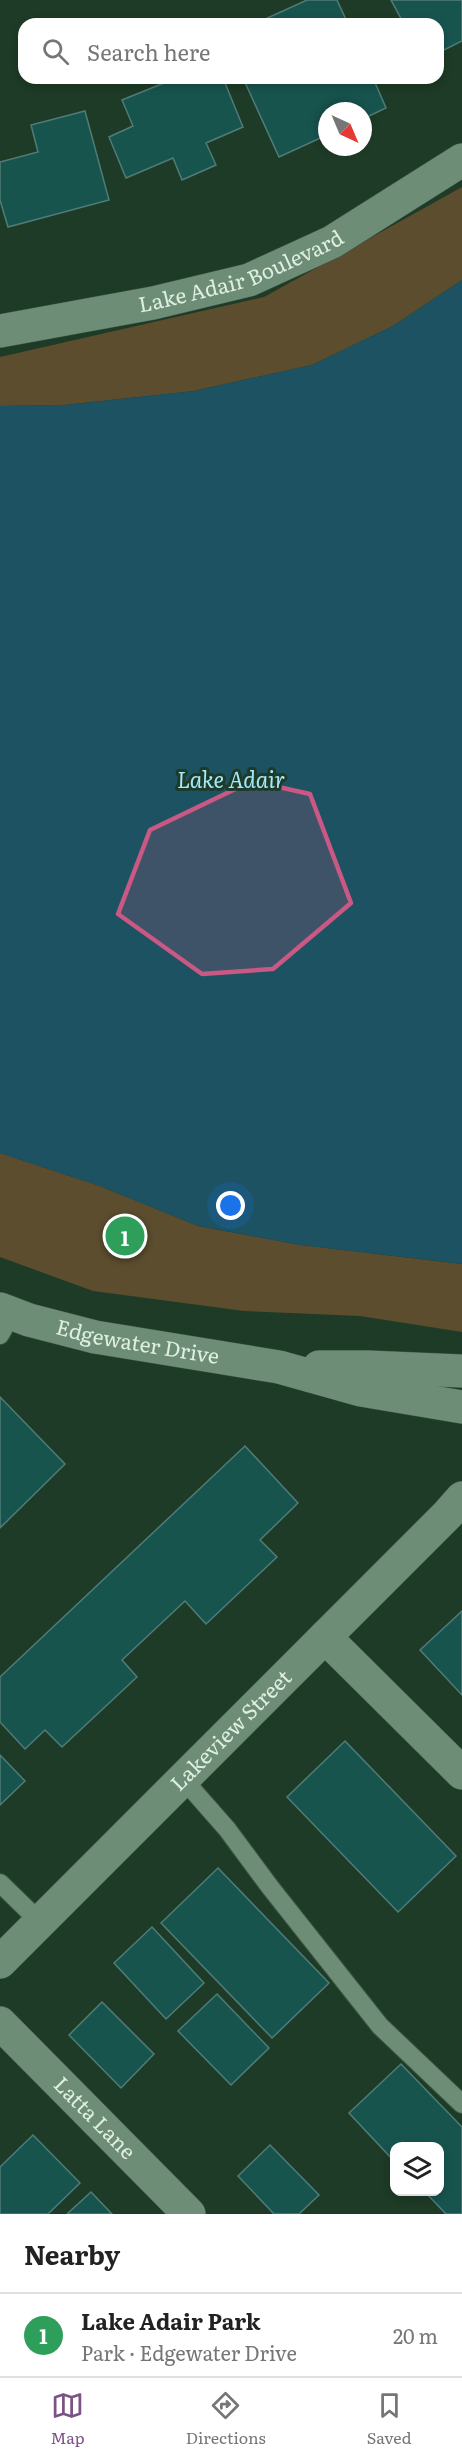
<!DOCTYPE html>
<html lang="en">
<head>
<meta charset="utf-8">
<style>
	:root { --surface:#fff; --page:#f2f2f2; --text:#222; --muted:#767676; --line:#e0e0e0; --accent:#7b5385 }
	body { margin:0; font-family:Literata,serif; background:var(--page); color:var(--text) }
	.controls { position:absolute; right:18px; bottom:18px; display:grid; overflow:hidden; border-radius:12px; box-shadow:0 3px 9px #0003 }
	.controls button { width:54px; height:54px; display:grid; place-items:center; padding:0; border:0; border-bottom:2px solid var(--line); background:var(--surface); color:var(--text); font:30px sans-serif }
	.compass { position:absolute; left:318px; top:102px; width:54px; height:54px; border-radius:50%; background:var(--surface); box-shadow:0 3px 9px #0003; rotate:136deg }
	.you { position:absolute; left:231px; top:1206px; width:21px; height:21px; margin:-15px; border:4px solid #fff; border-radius:50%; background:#1a73e8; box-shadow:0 0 0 9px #1a73e833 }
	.badge { display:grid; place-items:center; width:39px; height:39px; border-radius:50%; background:var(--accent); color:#fff; font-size:20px; font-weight:700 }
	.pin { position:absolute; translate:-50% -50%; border:3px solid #fff; box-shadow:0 2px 6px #0006 }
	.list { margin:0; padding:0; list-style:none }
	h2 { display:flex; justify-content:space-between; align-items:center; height:78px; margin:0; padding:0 24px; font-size:26px }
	h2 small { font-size:20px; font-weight:400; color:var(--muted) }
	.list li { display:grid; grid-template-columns:39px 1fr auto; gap:18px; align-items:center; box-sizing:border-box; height:84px; padding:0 24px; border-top:2px solid var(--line) }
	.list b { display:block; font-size:22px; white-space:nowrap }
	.list p { margin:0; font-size:20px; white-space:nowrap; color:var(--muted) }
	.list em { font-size:20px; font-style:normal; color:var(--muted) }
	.icon { flex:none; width:33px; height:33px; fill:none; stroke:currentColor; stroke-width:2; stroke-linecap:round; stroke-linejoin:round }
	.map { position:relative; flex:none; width:462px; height:2214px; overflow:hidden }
	.search { position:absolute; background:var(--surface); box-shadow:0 3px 9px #0003; left:18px; right:18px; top:18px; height:66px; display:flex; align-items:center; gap:15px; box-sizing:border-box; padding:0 21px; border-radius:18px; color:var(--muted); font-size:22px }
	.sheet { height:162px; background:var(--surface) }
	nav { display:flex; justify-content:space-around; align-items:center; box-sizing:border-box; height:84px; border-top:2px solid var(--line); background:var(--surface); font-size:16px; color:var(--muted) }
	nav a { display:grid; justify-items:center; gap:3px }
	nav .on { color:var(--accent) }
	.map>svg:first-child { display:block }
</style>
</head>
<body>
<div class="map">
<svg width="462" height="2214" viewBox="0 0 462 2214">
	<rect width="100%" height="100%" fill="#1e3b27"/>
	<g fill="#5b4d2e">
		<polygon points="462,187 462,280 393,326 312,365 194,391 65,405 0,406 0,357 264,297"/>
		<polygon points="0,1153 100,1186 198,1226 301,1245 462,1264 462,1332 360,1316 244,1311 93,1291 0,1257"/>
	</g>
	<polygon fill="#1c5261" points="462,280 462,1264 301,1245 198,1226 100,1186 0,1153 0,406 65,405 194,391 312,365 393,326"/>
	<g fill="#18544e" stroke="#507c77" stroke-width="1.5">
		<polygon points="307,0 337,0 348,24 254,24"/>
		<polygon points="391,0 462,0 462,41 438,53 438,24 404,24"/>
		<polygon points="162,78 223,78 243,127 206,143 216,165 182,180 173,158 126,178 109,137 133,126 122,100 164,83"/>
		<polygon points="243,78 373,78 386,108 363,119 363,111 327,111 327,135 279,157"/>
		<polygon points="85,111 109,200 8,227 0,200 0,162 38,152 31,125"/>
		<polygon points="0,1397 65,1464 0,1528"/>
		<polygon points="245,1446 298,1503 260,1540 277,1557 206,1624 185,1601 122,1660 137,1677 62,1747 45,1730 25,1749 0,1722 0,1677"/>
		<polygon points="462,1611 462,1695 420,1650"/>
		<polygon points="345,1741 456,1856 398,1912 287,1797"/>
		<polygon points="0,1755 25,1781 0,1805"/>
		<polygon points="218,1868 329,1983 272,2038 161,1923"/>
		<polygon points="152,1927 204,1983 166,2019 114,1963"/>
		<polygon points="217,1994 269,2048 231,2085 178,2031"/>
		<polygon points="102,2002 154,2054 121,2088 69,2035"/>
		<polygon points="401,2064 462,2127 462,2214 446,2214 425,2192 440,2192 440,2146 394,2146 394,2161 349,2113"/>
		<polygon points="33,2135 80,2183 48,2214 0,2214 0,2167"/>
		<polygon points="270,2145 319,2195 299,2214 274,2214 238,2176"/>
		<polygon points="91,2192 112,2214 67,2214"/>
	</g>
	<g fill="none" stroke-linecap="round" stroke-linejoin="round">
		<g stroke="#3d5747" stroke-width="20">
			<g id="service">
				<polyline points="0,1335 12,1313"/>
				<polyline points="183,1779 227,1829 270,1887 380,2026 462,2104"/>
				<polyline points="0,1883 40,1922"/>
			</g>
		</g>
		<g stroke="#3d5747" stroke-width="34">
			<g id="minor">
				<path id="s1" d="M0,331L153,303L249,280L332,242L462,160"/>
				<polyline points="325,1637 462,1773"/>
				<path id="s2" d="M0,2023L189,2214"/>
			</g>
		</g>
		<g stroke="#3d5747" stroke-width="34">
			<g id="tertiary">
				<path id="s3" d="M0,1309L29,1320L95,1337L279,1367L361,1390L462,1407"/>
				<polyline points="319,1367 368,1367 462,1371"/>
				<path id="s4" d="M0,1962L447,1515L462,1498"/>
			</g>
		</g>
		<use href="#service" stroke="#6d8d76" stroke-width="18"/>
		<use href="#minor" stroke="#6d8d76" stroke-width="33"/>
		<use href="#tertiary" stroke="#6d8d76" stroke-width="33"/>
	</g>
	<path fill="#ca5884" fill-opacity="0.2" stroke="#ca5884" stroke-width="4.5" stroke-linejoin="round" d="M252,781L310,794L351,903L273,969L202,974L118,914L150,830Z"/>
	<g text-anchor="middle" stroke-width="6" stroke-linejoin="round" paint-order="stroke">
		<g font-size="21" fill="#deefe2" stroke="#1e3b27">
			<text dy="7" stroke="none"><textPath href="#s1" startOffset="249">Lake Adair Boulevard</textPath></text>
			<text dy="7" stroke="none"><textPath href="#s3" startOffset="142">Edgewater Drive</textPath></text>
			<text dy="7" stroke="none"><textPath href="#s4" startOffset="327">Lakeview Street</textPath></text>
			<text dy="7" stroke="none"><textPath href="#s2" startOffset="134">Latta Lane</textPath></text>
		</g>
		<g font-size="22" font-style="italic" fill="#a5e8fd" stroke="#1e3b27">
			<text x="231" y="788">Lake Adair</text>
		</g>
	</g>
</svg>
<div class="controls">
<button><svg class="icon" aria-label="layers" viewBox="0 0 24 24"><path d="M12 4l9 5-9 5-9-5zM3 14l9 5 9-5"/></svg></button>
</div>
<svg class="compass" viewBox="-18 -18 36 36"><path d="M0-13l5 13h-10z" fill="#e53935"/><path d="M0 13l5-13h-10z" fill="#767676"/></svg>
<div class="you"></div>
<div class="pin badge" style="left:125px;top:1236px;background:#2e9e5b">1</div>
<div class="search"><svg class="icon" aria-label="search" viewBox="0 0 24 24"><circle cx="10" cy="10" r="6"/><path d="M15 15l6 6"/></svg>Search here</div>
</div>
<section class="sheet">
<h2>Nearby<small></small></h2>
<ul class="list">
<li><span class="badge" style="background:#2e9e5b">1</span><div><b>Lake Adair Park</b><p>Park · Edgewater Drive</p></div><em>20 m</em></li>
</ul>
</section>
<nav>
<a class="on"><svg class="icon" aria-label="map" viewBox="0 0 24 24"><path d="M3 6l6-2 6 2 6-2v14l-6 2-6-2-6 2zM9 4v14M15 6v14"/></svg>Map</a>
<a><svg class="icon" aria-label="directions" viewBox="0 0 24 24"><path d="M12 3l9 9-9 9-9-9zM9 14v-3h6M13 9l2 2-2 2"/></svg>Directions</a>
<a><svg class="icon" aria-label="saved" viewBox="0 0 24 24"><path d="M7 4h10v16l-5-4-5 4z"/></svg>Saved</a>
</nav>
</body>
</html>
